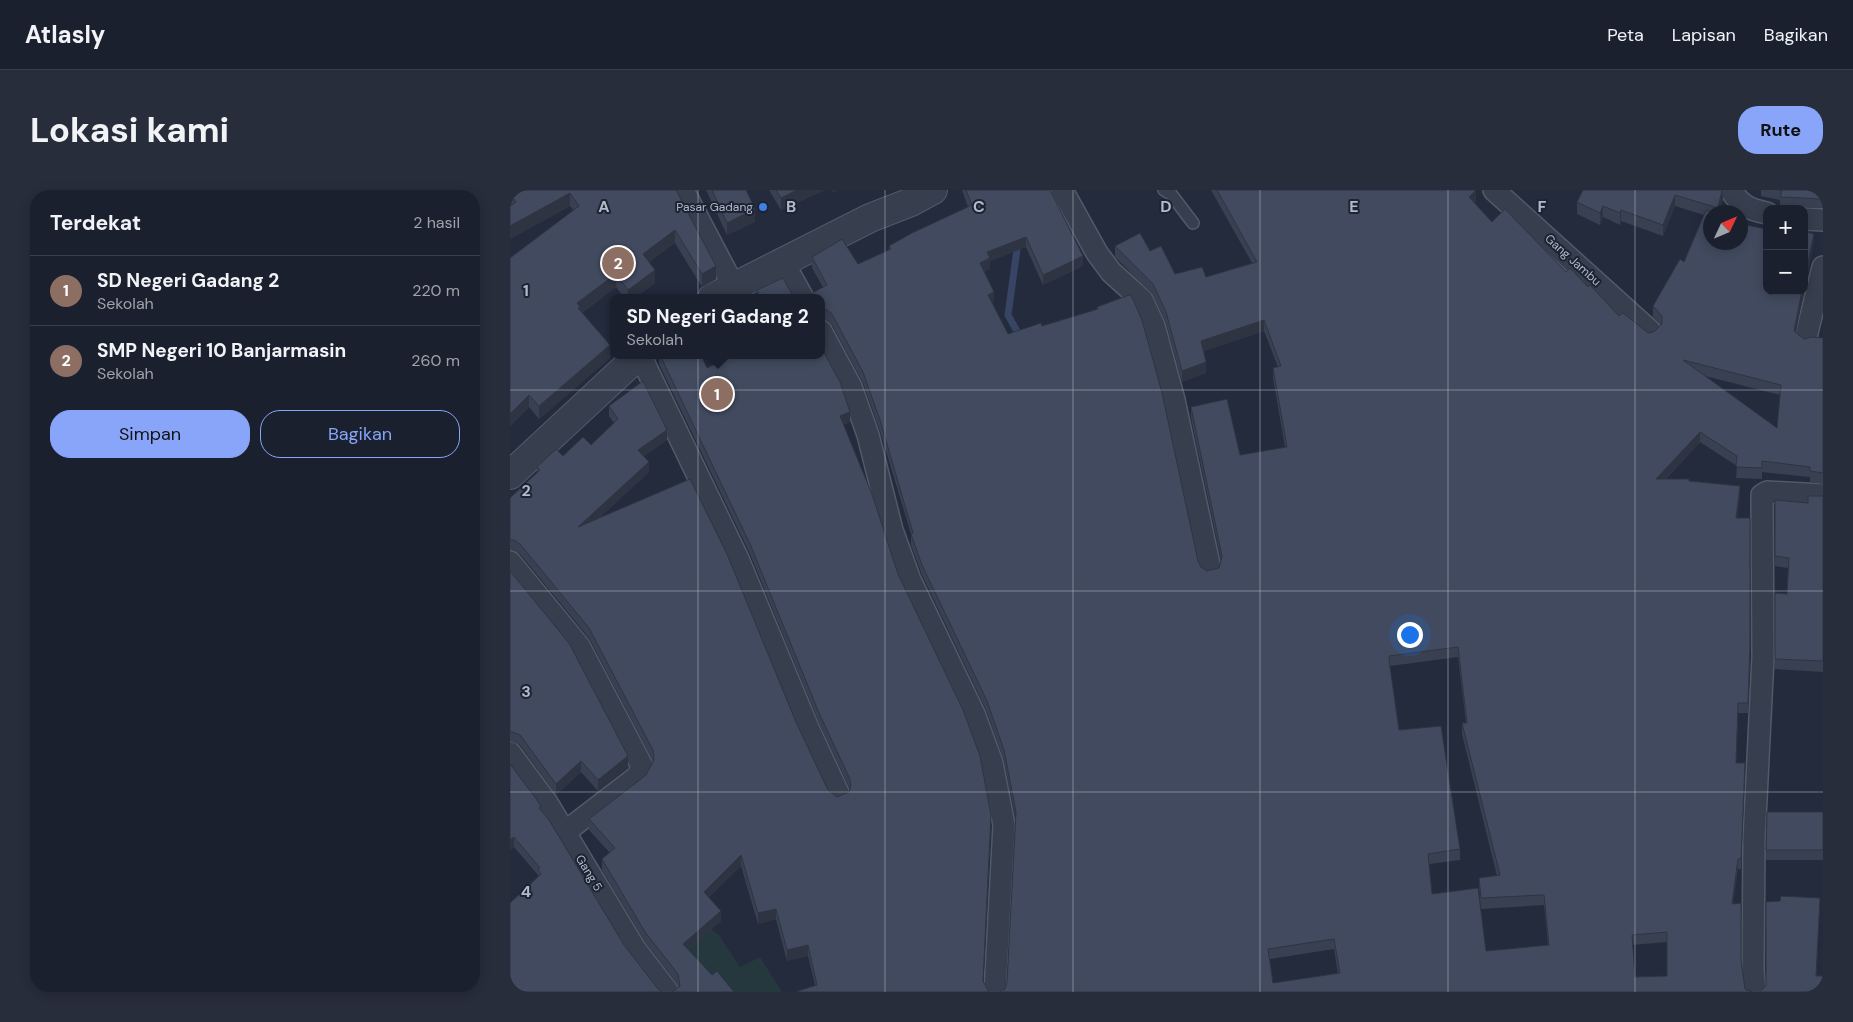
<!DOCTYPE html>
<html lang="id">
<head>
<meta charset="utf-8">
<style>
	:root { --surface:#1a202e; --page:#272d3a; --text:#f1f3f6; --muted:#9fa3aa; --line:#383e4a; --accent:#88a5f9 }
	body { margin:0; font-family:"DM Sans",sans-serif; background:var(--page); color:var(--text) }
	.controls { position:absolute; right:15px; top:15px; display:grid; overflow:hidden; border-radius:10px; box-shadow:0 2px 12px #0003 }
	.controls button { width:45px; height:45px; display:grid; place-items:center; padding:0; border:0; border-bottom:1px solid var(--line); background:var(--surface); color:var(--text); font:25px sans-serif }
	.compass { position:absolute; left:1193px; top:15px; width:45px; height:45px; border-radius:50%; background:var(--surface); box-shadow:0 2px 12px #0003; rotate:46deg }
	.you { position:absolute; left:899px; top:444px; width:18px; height:18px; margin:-12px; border:4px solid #fff; border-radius:50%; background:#1a73e8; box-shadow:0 0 0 8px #1a73e833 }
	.badge { display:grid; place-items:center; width:32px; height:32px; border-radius:50%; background:var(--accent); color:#fff; font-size:16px; font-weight:700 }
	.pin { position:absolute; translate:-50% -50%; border:2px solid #fff; box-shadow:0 1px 5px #0006 }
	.popup { position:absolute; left:100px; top:104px; width:215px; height:65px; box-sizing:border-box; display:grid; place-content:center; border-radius:10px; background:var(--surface); filter:drop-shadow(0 1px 4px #0005); font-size:16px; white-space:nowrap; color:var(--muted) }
	.popup b { font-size:19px; color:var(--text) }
	.popup::after { content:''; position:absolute; left:50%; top:100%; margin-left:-10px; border:10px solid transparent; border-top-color:var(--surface) }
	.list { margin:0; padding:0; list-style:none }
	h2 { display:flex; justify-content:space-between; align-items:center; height:65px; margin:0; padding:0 20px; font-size:21px }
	h2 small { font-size:16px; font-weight:400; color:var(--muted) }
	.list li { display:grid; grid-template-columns:32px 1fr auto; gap:15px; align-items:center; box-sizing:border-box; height:70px; padding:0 20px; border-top:1px solid var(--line) }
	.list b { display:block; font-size:19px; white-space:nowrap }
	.list p { margin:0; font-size:16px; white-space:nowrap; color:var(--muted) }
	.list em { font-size:16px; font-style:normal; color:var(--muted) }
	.actions { display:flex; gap:10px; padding:15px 20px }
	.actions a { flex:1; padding:11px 0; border:1px solid var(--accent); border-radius:20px; text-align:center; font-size:18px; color:var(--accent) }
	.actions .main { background:var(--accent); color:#111 }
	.map { position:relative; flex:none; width:1313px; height:802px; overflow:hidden; border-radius:20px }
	header { display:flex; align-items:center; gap:30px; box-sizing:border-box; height:70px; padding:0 25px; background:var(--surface); border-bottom:1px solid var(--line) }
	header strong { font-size:24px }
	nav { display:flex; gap:28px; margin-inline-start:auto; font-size:18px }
	.intro { display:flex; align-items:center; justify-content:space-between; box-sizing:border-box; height:120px; padding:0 30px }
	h1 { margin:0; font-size:35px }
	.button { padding:12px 22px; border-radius:20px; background:var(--accent); color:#111; font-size:18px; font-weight:700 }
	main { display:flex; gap:30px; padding:0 30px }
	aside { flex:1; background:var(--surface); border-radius:20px; box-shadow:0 2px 12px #0003 }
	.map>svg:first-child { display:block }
</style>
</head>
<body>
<header>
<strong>Atlasly</strong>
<nav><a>Peta</a><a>Lapisan</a><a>Bagikan</a></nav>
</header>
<div class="intro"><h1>Lokasi kami</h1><a class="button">Rute</a></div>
<main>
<aside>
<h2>Terdekat<small>2 hasil</small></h2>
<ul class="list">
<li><span class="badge" style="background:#8d6e63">1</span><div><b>SD Negeri Gadang 2</b><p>Sekolah</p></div><em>220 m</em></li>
<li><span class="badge" style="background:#8d6e63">2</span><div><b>SMP Negeri 10 Banjarmasin</b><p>Sekolah</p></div><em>260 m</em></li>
</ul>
<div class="actions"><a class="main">Simpan</a><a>Bagikan</a></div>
</aside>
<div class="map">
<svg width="1313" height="802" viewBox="0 0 1313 802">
	<rect width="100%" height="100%" fill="#232b3d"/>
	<polygon fill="#25383e" points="201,739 209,745 230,777 250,767 272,802 216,802 176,759"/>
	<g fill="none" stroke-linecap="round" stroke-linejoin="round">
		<polyline stroke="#374464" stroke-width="7" points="508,52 498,125 508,143 515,144"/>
		<g stroke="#525968" stroke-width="14">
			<polyline id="service" points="654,0 661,4 683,33"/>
		</g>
		<g stroke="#525968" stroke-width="24">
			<g id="minor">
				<polyline points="173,0 224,97"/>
				<polyline points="552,0 587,63 601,82 632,110 644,136 664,210 700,379"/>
				<polyline points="984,0 1140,141"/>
				<path d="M1221,0C1230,15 1240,20 1257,23"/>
				<polyline points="1294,29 1313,30"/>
				<polyline points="273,72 293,108"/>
				<polyline points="311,141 341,197 358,245 382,340 400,390 465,526 482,573 494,635 485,802"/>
				<polyline points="1296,147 1313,77"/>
				<polyline points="130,165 228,369 298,538 329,605"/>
				<polyline points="0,372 69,456 132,576 128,586 55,642"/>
				<polyline points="0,563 37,613 125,759 158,802"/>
				<polyline points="1245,802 1243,780 1244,650 1253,467 1252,305 1257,302 1313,305"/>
			</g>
		</g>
		<g stroke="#525968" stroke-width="30">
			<g id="tertiary">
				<polyline points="202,108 360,28 401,12 423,0"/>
				<polyline points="0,285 129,165"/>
			</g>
		</g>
		<use href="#service" stroke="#373e4d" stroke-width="11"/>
		<use href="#minor" stroke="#373e4d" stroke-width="21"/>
		<use href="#tertiary" stroke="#373e4d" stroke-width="28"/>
	</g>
	<g fill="#394052" fill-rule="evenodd">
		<polygon points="0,0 166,0 206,89 192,97 165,53 139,72 145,93 125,108 114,108 106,97 72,123 100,168 29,229 19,217 0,236 63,20 60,16 0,49"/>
		<polygon points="196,0 236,0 245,32 217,45"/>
		<polygon points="259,0 315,0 271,20"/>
		<path d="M452,0H540L573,76L533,95L516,57L480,71V79L474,82L484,112L482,113L498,144L532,136L587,120V117L688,371L691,377L697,381L709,378L711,370L681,228V217L730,265L775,257L763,188V178L768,177L754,141L694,161L696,183L672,192L656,133L643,105L605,67V56L640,61L665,84L696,87L742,73L701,0H966V10L964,13L982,32L1078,97L1109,126L1138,143L1144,142L1151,135L1143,127V116L1174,72L1194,25L1165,16L1153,46L1111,31L1110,35L1093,27L1090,35L1067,24V12L1213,0V10L1209,22H1200L1294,101L1286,142L1294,149L1313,148V294L1300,292V287L1252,282V289L1226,288L1227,276L1190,252L1156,289L1179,291L1230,307L1227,328L1240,467L1238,523H1228L1226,573L1235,583L1231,679H1228L1223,714L1231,771L1235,799H495L497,792L506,630L494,571L477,522L412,385L401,355V344L370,241L353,193L322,135L317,130H311V108L313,97L302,78V67L348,74L379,60V56L458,17ZM1195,186L1270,205L1267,238ZM948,467L956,533H952V544L987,686L969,688V698L971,719L1034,715L1038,755L976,761L922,704L919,674L950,670V659L889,540L880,476ZM1157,752V786L1125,787L1122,755ZM824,759L828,784L763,793L760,769Z"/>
		<polygon points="1251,0 1313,0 1313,18 1270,17 1270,10 1251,6"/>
		<polygon points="247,100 284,108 247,108"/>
		<polygon points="149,165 191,165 197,178 340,232 333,235 481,636 473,792 305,795 298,766 277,771 266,729 248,734 231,676 199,707 211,731 178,760 202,785 224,802 168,797 168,795 135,752 92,680 92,669 100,663 79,640 79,629 136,585 143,571 79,448 10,364 4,360 0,360 0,308 27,283 27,277 53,266 81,255 104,233 99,226 99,216 157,250 134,266 139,282 89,328 286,532 318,600 327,607 339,602 340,599 309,533 240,364 149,174"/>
		<polygon points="1313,306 1313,482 1265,479 1265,403 1277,404 1278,378 1265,376 1265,310 1298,313"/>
		<polygon points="0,381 118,577 88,601 71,582 46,605 10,555 0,551"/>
		<polygon points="0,574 31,621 114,755 148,799 0,802 28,687 28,685 4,657 0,660"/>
		<polygon points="1257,622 1313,622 1313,670 1256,670"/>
	</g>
	<g fill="#2e3442">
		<polygon points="287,0 315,0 271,20 271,8"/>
		<polygon points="322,0 328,0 322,3"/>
		<polygon points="966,0 966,10 959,17 959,7"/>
		<polygon points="1213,0 1213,10 1209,22 1208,22 1208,18"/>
		<polygon points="60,3 60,16 0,49 0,36"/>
		<polygon points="1165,5 1165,16 1153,46 1153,35"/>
		<polygon points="1093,16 1093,27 1090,35 1090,23"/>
		<polygon points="245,19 245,32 217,45 217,33"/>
		<polygon points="1111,20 1111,31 1110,35 1110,23"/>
		<polygon points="165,40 165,53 133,77 133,64"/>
		<polygon points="1304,44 1304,54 1294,101 1294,91"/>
		<polygon points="516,47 516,57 480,71 480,79 470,84 470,73 477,62"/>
		<polygon points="573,66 573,76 533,95 533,85"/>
		<polygon points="206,76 206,89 192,97 192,84"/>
		<polygon points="145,80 145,93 125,108 118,108 118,100"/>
		<polygon points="106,84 106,97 70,124 67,113"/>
		<polygon points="1292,101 1294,101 1284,151 1284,141"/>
		<polygon points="484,102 484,112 478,116 478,105"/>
		<polygon points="754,130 754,141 691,162 691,151"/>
		<polygon points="100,155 100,168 29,229 29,216"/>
		<polygon points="696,172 696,183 672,192 672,181"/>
		<polygon points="19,205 19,217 0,236 0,224"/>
		<polygon points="340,222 340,232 330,236 330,226"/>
		<polygon points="157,240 157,250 128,271 128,260"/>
		<polygon points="1190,242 1190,252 1146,299 1146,289"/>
		<polygon points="139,272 139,282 68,347 68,337"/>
		<polygon points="1230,296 1230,307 1226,339 1226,328"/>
		<polygon points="1240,456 1240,467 1238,523 1238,513"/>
		<polygon points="118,566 118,577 88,601 88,590"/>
		<polygon points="71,571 71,582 46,605 46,594"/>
		<polygon points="481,625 481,636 473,801 473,791"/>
		<polygon points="4,647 4,657 0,660 0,650"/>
		<polygon points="231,665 231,676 194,712 194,702"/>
		<polygon points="1228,669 1228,679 1222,724 1222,714"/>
		<polygon points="1310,708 1310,718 1306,797 1306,786"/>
		<polygon points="266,719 266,729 248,734 248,723"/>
		<polygon points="211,721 211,731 173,765 173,754"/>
		<polygon points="298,755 298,766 277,771 277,760"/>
	</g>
	<g fill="#424a5f" stroke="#2e3442" fill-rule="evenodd">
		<polygon points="0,0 166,0 206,76 192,84 165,40 133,64 145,80 118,100 106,84 67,113 70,117 68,118 100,155 29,216 19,205 0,224 0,68 69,16 60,3 0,36 0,16 6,12 0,4"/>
		<polygon points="202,0 236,0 245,19 217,33"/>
		<polygon points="266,0 287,0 271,8"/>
		<path d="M456,0H540L573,66L533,85L516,47L477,62L480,68L470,73L484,102L478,105L498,144L531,133L532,136L588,119L587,117L619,105L622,107L632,130L652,203L688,371L691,377L697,381L709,378L712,366L681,217L717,209L730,265L777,257L763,178L771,176L754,130L691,151L696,172L672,181L656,122L643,94L605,56L630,43L640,61L651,56L665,84L692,77L696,87L747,72L707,0H966L959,7L982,32L995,19L1056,82L1060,78L1078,97L1080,95L1109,126L1113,123L1138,143L1144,142L1152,134V126L1143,116L1170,69L1174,72L1196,20L1201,22H1200V52H1230V34L1257,39V101H1292L1284,141L1294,149L1302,147L1313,148V283L1300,281V277L1252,271V278L1226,277L1227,266L1190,242L1146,289H1179V291L1230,296L1226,328H1240V456L1238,513H1228L1226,573H1235L1231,669H1228L1222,714L1231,713V771L1235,799L1242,802H489L495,799L497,792L506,622L494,560L477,511L412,375L401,344L403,343L370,230L353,182L322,124L317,120H311V108H299L304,102L317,95L302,67L324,54L332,49L348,74L381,59L379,56L402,43L462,15ZM1173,170L1271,195L1267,238ZM948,457L957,533H952L990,685L969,688L971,708L1034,705L1039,755L976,761L968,698L922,704L918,664L950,659L931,536L889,540L879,470V466ZM1157,742V786L1125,787L1122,745ZM824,749L830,783L763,793L758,759Z"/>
		<polygon points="1073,0 1212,0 1208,18 1165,5 1153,35 1111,20 1110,23 1093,16 1090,23 1067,12"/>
		<polygon points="1269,0 1313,0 1313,9 1270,7 1272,1"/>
		<polygon points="1294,41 1304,44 1294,91"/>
		<polygon points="273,88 284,108 250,108 247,100"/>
		<polygon points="311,157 330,192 340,222 330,226 363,307 388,384 453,520 470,566 481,625 473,791 479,802 288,802 288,801 307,795 298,755 277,760 266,719 248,723 231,665 194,702 211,721 173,754 202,785 207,781 224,802 162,802 170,796 168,784 135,742 92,669 105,658 79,629 136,585 144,570 143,560 79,438 10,354 4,350 0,350 0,308 30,280 27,277 46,259 53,266 73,247 81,255 108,229 99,216 133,191 157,240 128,260 139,272 68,337 180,289 217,364 286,532 318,600 327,607 339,602 341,596 340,589 309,523 240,354 150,165 191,165 197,178 223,165 311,165"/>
		<polygon points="1298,306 1313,306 1313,471 1265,469 1265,403 1277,404 1279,368 1265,366 1265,310 1298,313"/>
		<polygon points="0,381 59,453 118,566 88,590 71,571 46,594 10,545 0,541"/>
		<polygon points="0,574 27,610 31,617 29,618 39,630 114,755 148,799 152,802 0,802 0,713 31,684 28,680 30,678 4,647 0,650"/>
		<polygon points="1257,622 1313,622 1313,660 1256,660"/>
		<polygon points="1271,706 1310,708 1306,786 1313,786 1313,802 1249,802 1256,796 1256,712 1270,711"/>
	</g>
	<path fill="none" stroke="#b3b9c9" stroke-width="1" stroke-opacity="0.55" d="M188,0V802M375,0V802M563,0V802M750,0V802M938,0V802M1125,0V802M0,200H1313M0,401H1313M0,602H1313"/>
	<circle fill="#3f7fe0" stroke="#1c2332" stroke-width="2" cx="253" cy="17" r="5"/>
	<g text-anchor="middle" stroke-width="4" stroke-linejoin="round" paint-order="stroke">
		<g font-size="12" fill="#b3b9c9" stroke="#1c2332" text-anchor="end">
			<text x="243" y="21">Pasar Gadang</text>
		</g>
		<g font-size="12" fill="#b3b9c9" stroke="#1c2332">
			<text transform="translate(1063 70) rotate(42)" y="4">Gang Jambu</text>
			<text transform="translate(79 683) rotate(59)" y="4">Gang 5</text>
		</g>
	</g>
	<g font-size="16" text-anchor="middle" font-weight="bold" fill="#b3b9c9" stroke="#1c2332" stroke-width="4" stroke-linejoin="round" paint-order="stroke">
		<text x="94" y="22">A</text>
		<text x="281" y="22">B</text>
		<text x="469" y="22">C</text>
		<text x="656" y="22">D</text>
		<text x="844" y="22">E</text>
		<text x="1032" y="22">F</text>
		<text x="16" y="106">1</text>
		<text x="16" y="306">2</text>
		<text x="16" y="507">3</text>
		<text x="16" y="707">4</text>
	</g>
</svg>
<div class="controls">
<button>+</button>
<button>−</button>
</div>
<svg class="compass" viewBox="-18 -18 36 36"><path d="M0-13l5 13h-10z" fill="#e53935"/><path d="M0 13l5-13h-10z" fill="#9fa3aa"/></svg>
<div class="you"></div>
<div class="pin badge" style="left:207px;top:204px;background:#8d6e63">1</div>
<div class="popup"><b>SD Negeri Gadang 2</b>Sekolah</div>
<div class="pin badge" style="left:108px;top:73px;background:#8d6e63">2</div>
</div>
</main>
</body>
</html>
